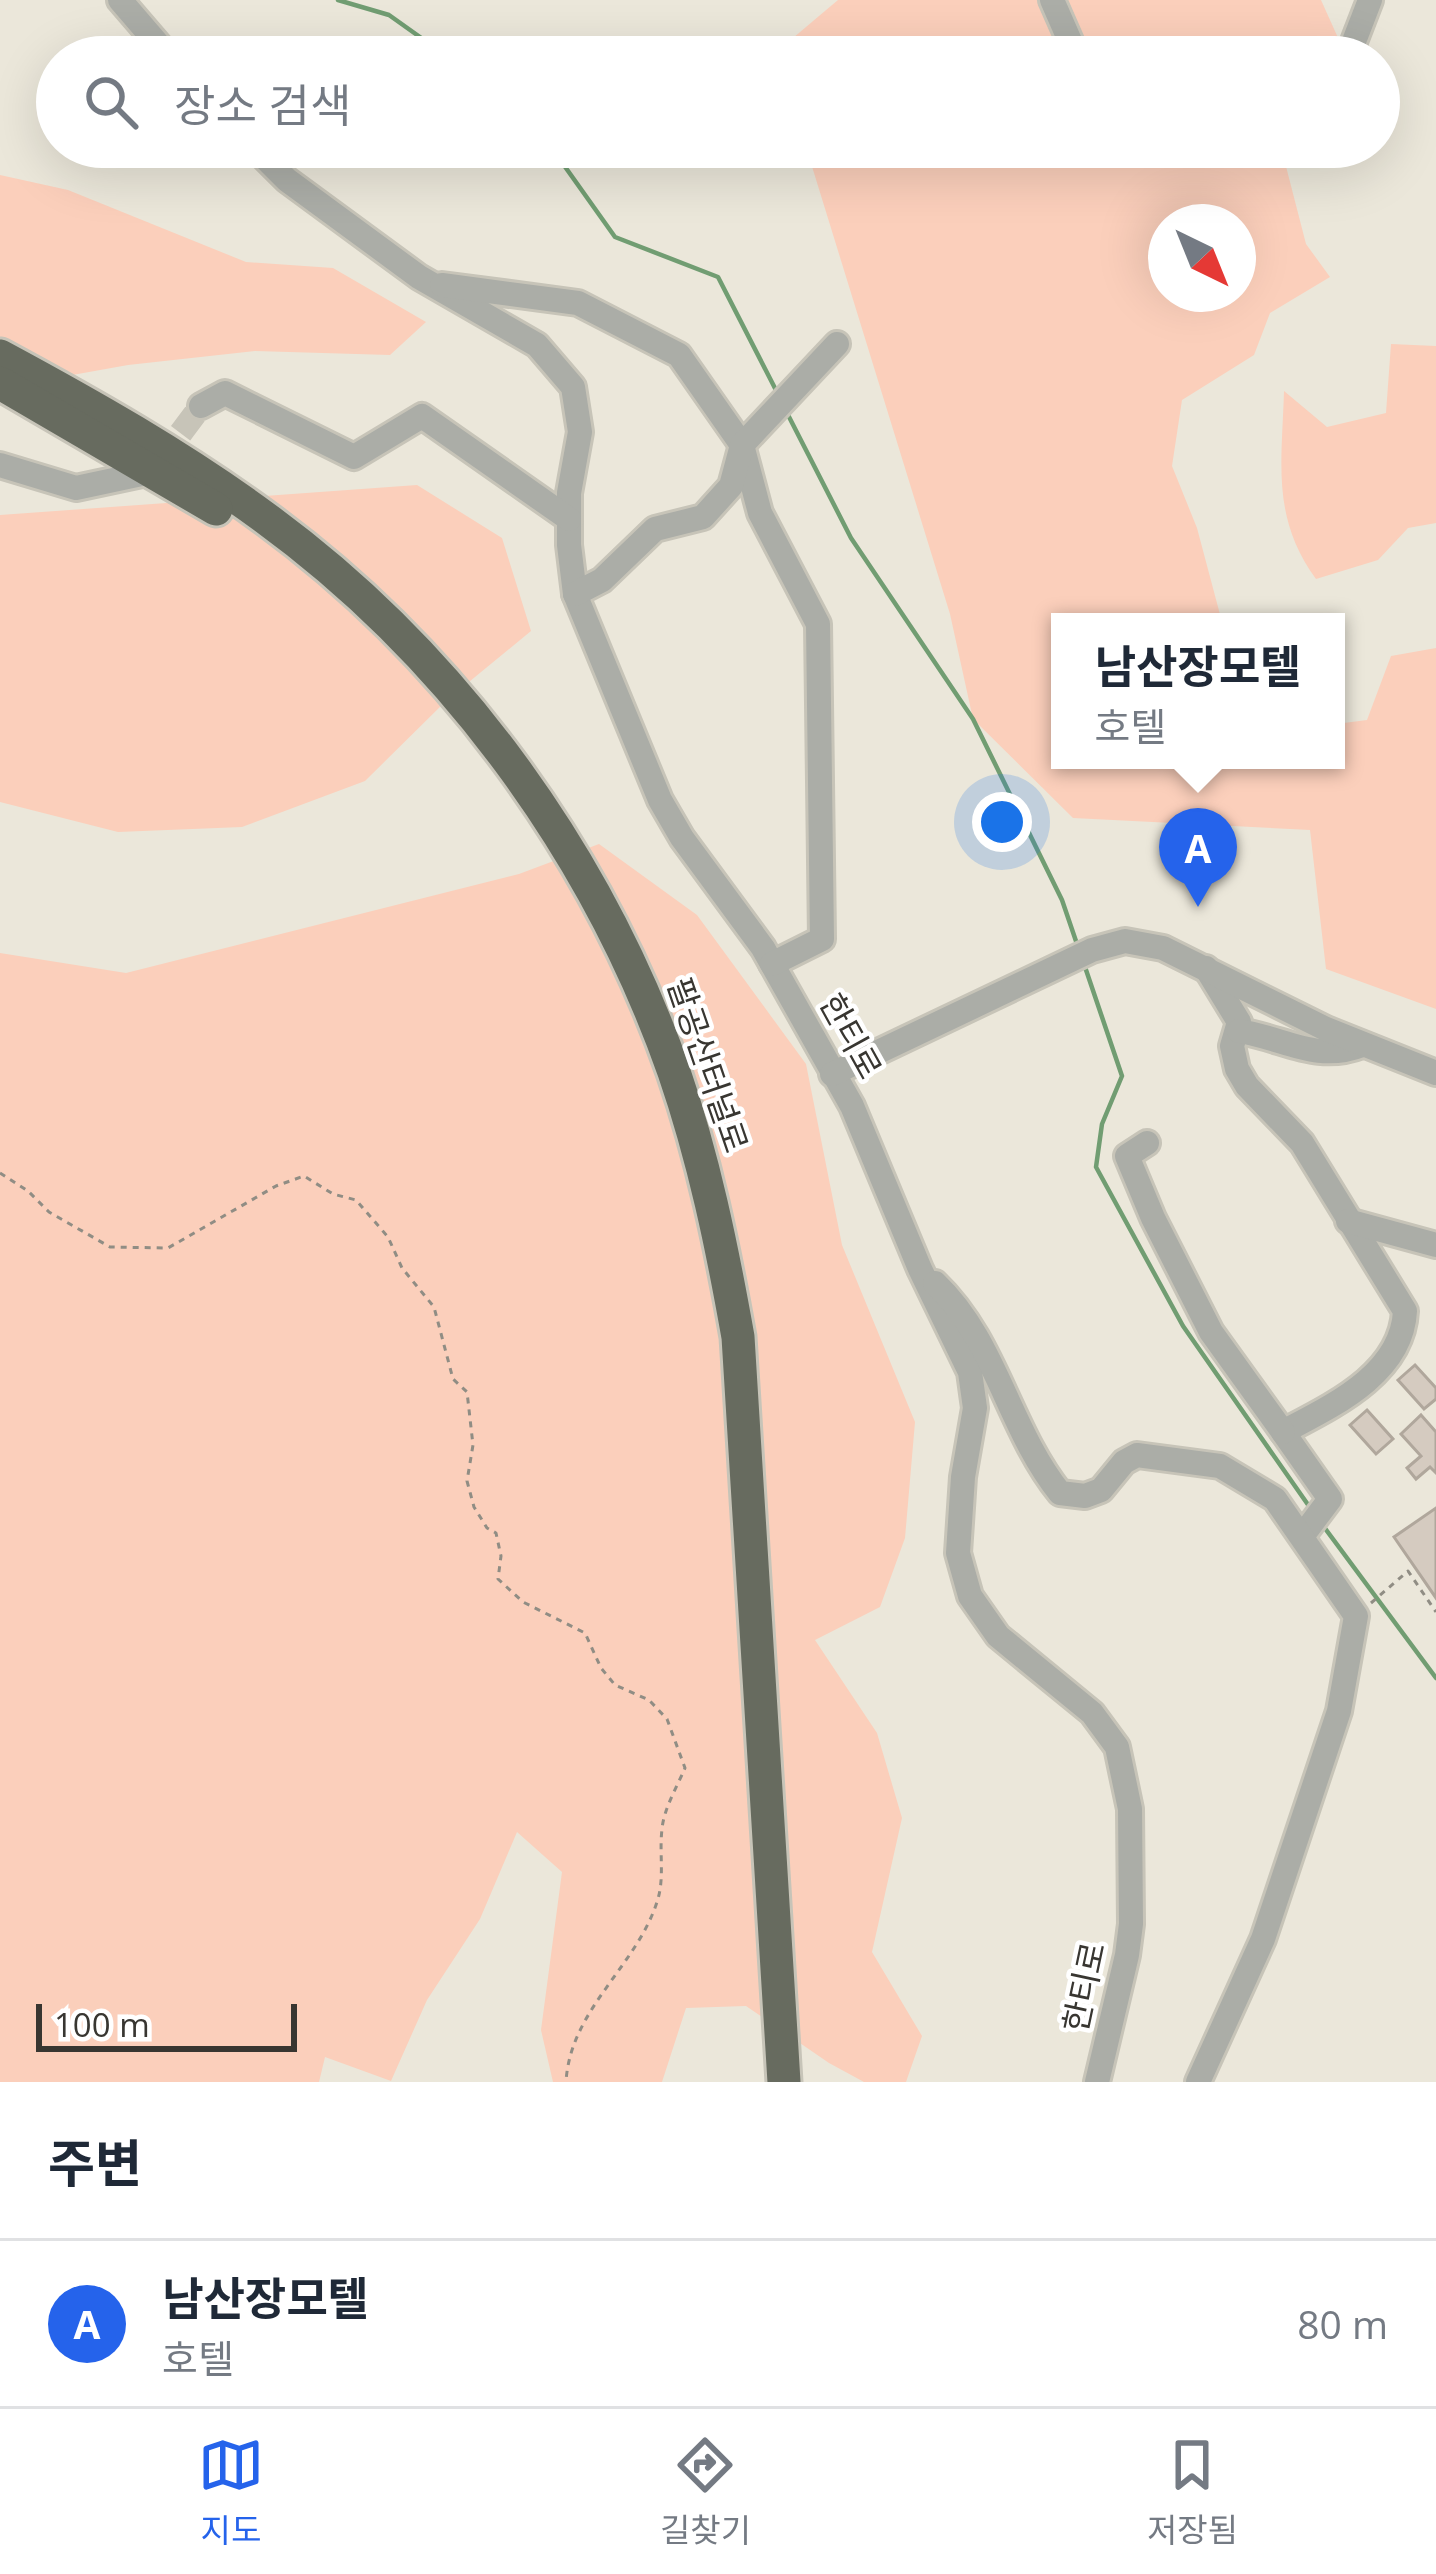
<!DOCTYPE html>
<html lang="ko">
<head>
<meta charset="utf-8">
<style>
	:root { --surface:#fff; --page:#f6f6f7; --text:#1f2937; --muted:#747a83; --line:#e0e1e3; --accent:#2563eb }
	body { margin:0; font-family:"Open Sans","Noto Sans KR",sans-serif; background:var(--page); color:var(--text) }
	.compass { position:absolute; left:1148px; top:204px; width:108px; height:108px; border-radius:50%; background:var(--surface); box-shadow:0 12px 48px #0002; rotate:137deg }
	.scale { position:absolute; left:36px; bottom:30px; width:261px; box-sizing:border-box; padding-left:12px; border:6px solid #383631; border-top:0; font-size:33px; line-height:42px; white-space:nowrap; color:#383631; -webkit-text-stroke:9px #fff; paint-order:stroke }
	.you { position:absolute; left:1002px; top:822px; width:42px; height:42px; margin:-30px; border:9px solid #fff; border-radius:50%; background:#1a73e8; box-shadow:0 0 0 18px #1a73e833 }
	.badge { display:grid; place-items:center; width:78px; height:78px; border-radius:50%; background:var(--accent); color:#fff; font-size:39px; font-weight:700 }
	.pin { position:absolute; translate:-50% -99px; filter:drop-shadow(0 3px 6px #0008) }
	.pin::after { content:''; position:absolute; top:63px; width:42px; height:36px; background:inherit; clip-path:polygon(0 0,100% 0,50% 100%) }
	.popup { position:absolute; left:1051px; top:613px; width:294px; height:156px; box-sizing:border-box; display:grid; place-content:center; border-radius:0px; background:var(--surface); filter:drop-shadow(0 3px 9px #0005); font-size:39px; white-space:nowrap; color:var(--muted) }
	.popup b { font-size:45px; color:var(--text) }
	.popup::after { content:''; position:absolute; left:50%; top:100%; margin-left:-24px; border:24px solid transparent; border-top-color:var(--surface) }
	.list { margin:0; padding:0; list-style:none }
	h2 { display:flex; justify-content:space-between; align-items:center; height:156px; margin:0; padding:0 48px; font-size:51px }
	h2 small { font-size:39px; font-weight:400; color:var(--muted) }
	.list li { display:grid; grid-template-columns:78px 1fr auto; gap:36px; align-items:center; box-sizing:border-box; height:168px; padding:0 48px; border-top:3px solid var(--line) }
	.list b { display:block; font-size:45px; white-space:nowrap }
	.list p { margin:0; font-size:39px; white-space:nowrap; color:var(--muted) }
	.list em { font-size:39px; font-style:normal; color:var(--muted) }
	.icon { flex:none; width:66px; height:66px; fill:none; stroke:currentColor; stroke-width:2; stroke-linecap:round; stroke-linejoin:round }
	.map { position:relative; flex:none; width:1436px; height:2082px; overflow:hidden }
	.search { position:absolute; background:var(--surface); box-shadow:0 12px 48px #0002; left:36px; right:36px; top:36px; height:132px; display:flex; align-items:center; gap:30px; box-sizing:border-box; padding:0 42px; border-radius:66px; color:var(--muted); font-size:45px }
	.sheet { height:324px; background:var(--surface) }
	nav { display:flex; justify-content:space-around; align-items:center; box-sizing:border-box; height:168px; border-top:3px solid var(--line); background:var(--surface); font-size:33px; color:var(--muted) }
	nav a { display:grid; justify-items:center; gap:6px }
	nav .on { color:var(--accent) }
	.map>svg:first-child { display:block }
</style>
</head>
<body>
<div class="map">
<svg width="1436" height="2082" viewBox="0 0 1436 2082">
	<rect width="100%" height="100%" fill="#ebe7da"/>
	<g fill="#fbcfbb" fill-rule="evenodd">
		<polygon points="838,0 1321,0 1339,40 1327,57 789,57 787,43"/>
		<path d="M806,147H1281L1306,244L1330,277L1270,313L1254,355L1182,400L1172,466L1197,528L1222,622H1060V760H1336V724L1367,720L1391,656L1436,648V1009L1326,969L1310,830L1073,818L973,719L950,614ZM1238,222V294H1166V222Z"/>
		<polygon points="0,175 68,190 246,262 333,268 426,322 390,355 255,351 128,365 0,388"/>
		<path d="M1391,344L1436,346V523L1408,528L1378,560L1316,579C1271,517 1282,463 1284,391L1327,427L1386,413Z"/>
		<polygon points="417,485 502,538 531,631 447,700 365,781 242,827 118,832 0,802 0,515"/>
		<polygon points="599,844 697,915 806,1064 842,1245 915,1422 905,1538 880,1607 815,1640 877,1733 902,1818 872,1952 922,2036 906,2082 864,2082 829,2063 746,2006 686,2008 662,2082 553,2082 541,2030 562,1872 517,1832 480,1919 427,2000 391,2081 325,2057 319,2082 0,2082 0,953 126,973 519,874"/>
	</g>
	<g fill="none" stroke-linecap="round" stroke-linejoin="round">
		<g stroke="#719d72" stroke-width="4.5">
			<polyline points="338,0 389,15 448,57"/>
			<polyline points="551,147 615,237 718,277 779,396"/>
			<polyline points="786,411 851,538 973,719 1062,900 1078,947"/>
			<polyline points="1084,964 1122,1076 1102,1124 1096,1167 1183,1326 1311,1509"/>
			<polyline points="1321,1523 1436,1678"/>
		</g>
	</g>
	<g fill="#d5cbc0" stroke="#b0a79c" stroke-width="3">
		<polygon points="1415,1365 1436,1388 1436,1399 1424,1409 1398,1380"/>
		<polygon points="1367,1410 1393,1439 1376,1454 1350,1425"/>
		<polygon points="1421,1415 1436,1432 1436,1473 1430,1467 1416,1479 1407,1468 1421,1456 1401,1434"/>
		<polygon points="1436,1508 1436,1598 1394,1537"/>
	</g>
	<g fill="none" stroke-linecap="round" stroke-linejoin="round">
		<polyline stroke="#c7c4b8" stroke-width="24" stroke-dasharray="24 12" stroke-linecap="butt" points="159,462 201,406"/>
		<g stroke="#c7c4b8" stroke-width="30">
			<g id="minor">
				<polyline points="120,0 169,57"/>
				<polyline points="1052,0 1077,57"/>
				<polyline points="1348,57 1370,0"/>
				<polyline points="254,147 287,180 419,277 537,345 573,387 580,432 569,493 569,545 575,594 660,800 682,838 763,948 852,1106 920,1269 970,1372 975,1408 963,1477 958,1553 970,1596 998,1636 1092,1713 1117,1747 1130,1809 1131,1924 1127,1955 1097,2082"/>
				<polyline points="442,285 578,303 679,355 742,445 760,513 818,624 822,939 772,964"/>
				<polyline points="201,406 225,393 354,457 422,416 569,519"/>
				<polyline points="0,465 76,488 151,472"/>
				<polyline points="575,594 602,580 655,529 703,517 731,486 742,445 837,344"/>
				<path d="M1206,968L1239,1022L1232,1046L1237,1069L1247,1086L1302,1143L1405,1311C1402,1374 1332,1406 1283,1432L1330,1499L1303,1535"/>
				<path d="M1239,1031C1284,1038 1316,1063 1362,1045"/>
				<polyline points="832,1074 1092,950 1125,941 1163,948 1326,1029 1436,1073"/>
				<polyline points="1147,1143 1127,1156 1153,1218 1211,1332 1283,1432"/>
				<polyline points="1348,1221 1436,1245"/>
				<path d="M935,1283C996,1341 1008,1428 1060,1493L1085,1496L1101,1490L1124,1462L1137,1455L1220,1466L1275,1499L1356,1616L1339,1711L1263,1939L1198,2082"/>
			</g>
		</g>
		<g stroke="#c7c4b8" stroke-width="39">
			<g id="highway">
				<path d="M0,356C91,405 181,456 264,517C452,654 597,853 674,1072C704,1159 722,1247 738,1337L784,2082"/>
				<polyline points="0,383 216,509"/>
			</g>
		</g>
		<g stroke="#908d84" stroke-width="3" stroke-dasharray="6 6" stroke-linecap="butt">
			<path d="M0,1173L28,1191L49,1212L110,1247L168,1248L276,1186L304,1176L333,1194L356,1200L388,1237L402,1268L434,1307L453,1379L467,1392L473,1445L467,1481L474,1507L487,1528L496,1533L501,1556L498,1579L523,1602L585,1633L601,1668L615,1685L649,1700L667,1719L685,1768C677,1787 664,1808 662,1829C659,1854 665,1878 657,1902C636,1967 570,2010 566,2082"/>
			<polyline points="1371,1603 1408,1571 1436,1612"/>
		</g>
		<use href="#minor" stroke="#abada7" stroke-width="24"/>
		<use href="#highway" stroke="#676b5f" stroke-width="33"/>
	</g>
	<g text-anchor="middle" stroke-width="9" stroke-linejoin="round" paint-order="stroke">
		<g font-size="33" fill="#383631" stroke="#fff">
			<text transform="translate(851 1036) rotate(61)" y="12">한티로</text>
			<text transform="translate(708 1065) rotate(71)" y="12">팔공산터널로</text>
			<text transform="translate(1084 1987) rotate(-78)" y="12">한티로</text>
		</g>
	</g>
</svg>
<svg class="compass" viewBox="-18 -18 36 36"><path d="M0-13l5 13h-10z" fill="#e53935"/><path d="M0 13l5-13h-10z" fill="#747a83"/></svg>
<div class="scale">100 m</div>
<div class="you"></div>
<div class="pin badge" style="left:1198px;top:907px">A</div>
<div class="popup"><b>남산장모텔</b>호텔</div>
<div class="search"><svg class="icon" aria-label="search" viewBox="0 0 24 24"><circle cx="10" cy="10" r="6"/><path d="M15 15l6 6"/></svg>장소 검색</div>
</div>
<section class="sheet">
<h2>주변<small></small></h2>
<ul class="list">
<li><span class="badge">A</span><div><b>남산장모텔</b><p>호텔</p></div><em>80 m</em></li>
</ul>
</section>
<nav>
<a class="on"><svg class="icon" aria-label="map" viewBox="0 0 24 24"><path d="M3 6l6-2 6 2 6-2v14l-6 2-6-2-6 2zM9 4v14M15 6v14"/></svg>지도</a>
<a><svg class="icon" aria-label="directions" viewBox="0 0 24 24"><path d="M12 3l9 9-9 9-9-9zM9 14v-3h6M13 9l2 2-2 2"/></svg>길찾기</a>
<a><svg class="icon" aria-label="saved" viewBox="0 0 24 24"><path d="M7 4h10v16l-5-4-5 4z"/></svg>저장됨</a>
</nav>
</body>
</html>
